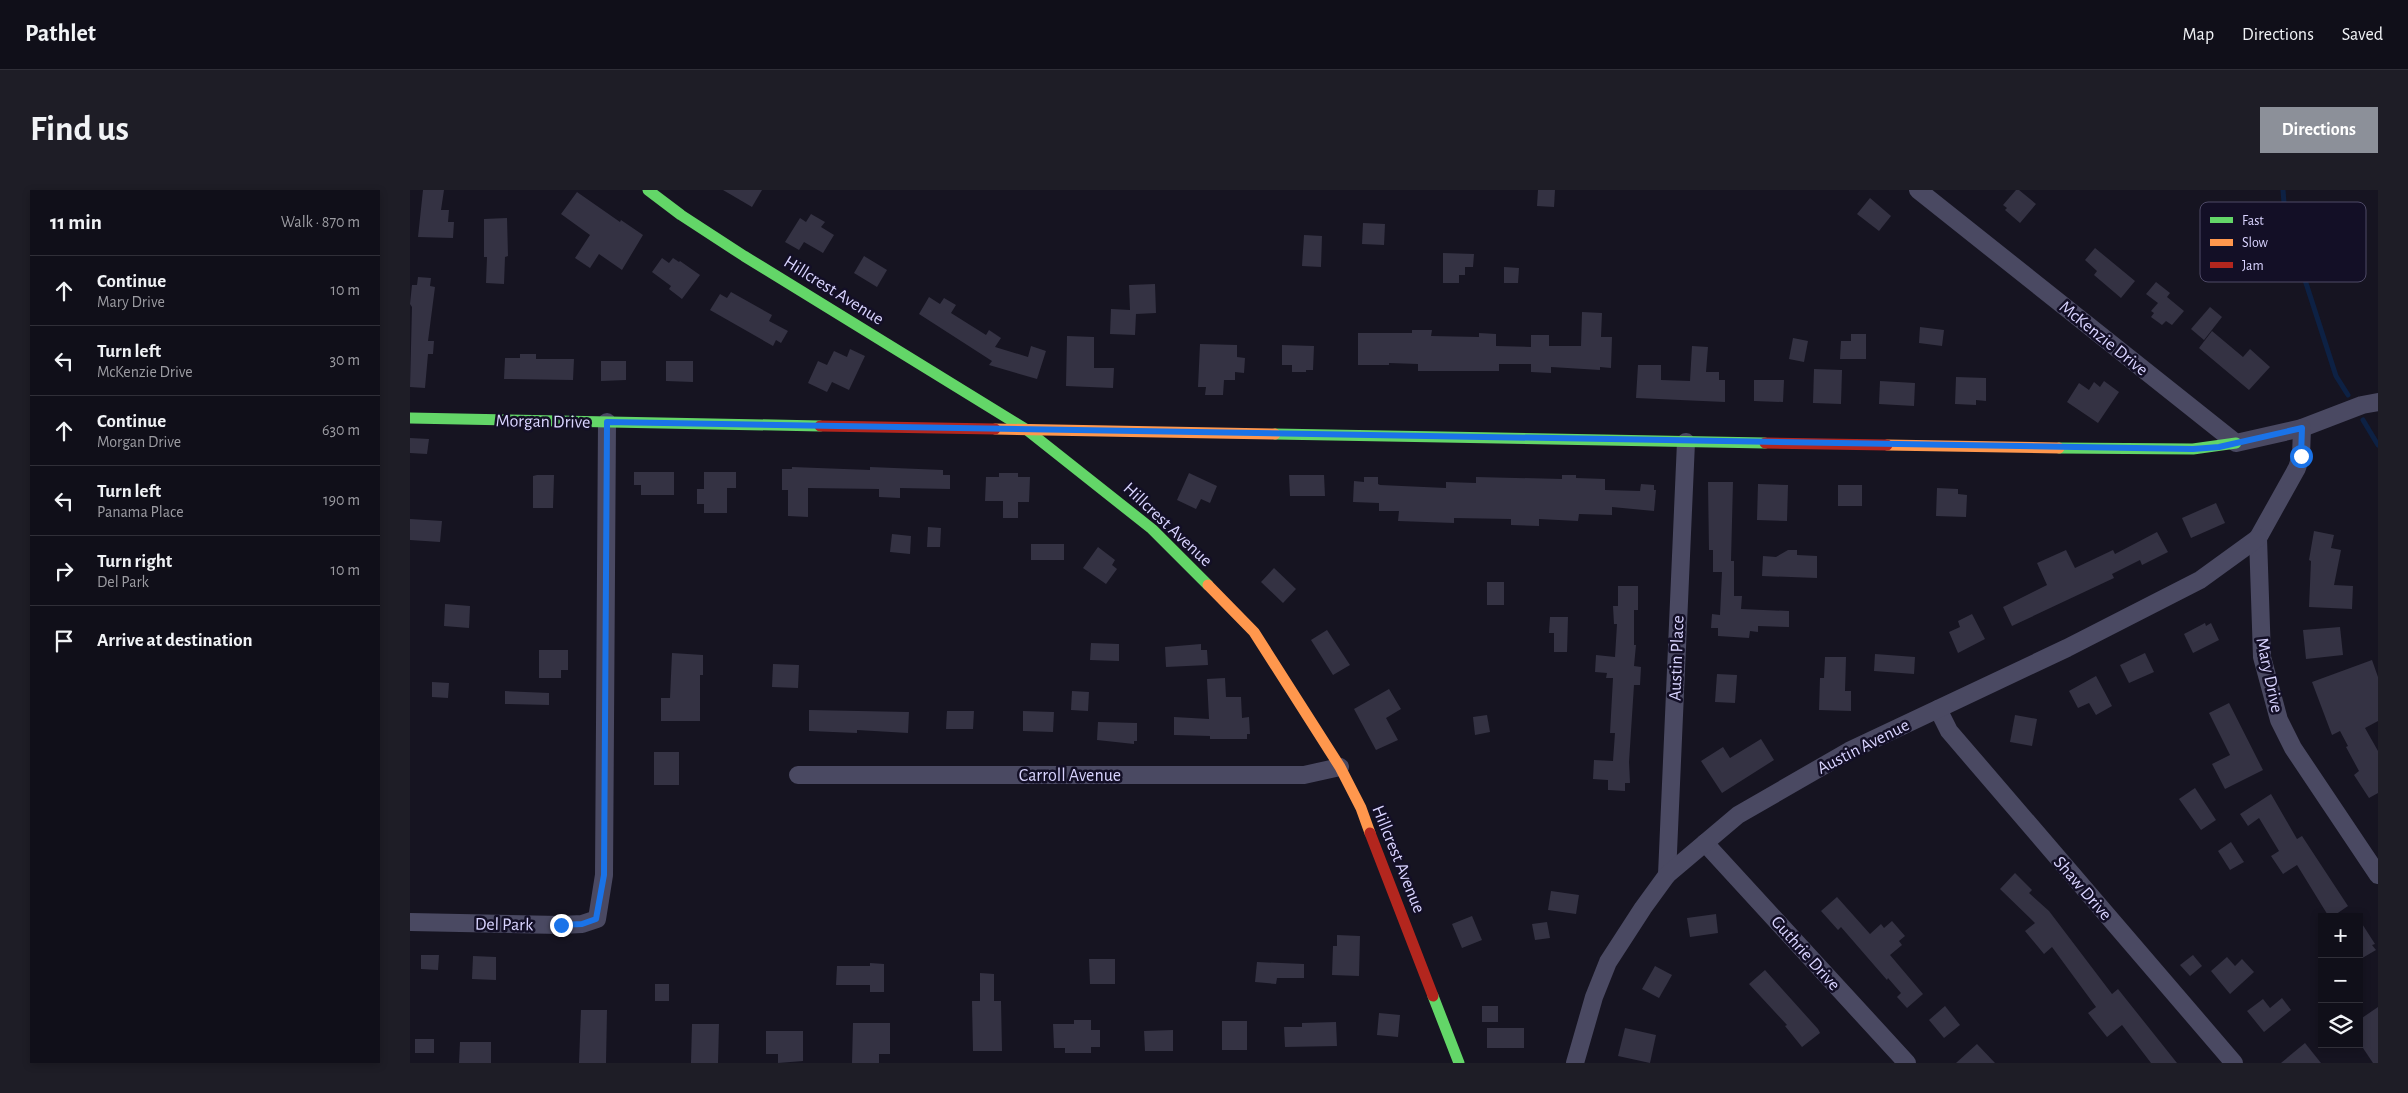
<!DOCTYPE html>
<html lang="en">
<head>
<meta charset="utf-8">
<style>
	:root { --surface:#100f19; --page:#1e1d26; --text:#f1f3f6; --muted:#9c9ca2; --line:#302f38; --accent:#8c9099 }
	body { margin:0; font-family:"Alegreya Sans",sans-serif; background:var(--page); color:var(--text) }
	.controls { position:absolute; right:15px; bottom:15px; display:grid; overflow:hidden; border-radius:0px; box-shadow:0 2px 8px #0003 }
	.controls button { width:45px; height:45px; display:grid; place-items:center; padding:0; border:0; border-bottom:1px solid var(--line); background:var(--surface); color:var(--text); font:25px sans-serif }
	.stop { position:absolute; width:15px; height:15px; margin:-11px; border:4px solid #1a73e8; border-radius:50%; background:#fff }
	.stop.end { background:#1a73e8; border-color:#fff; box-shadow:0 1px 5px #0008 }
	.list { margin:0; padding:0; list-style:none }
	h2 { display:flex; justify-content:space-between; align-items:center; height:65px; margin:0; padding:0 20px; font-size:21px }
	h2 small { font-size:16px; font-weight:400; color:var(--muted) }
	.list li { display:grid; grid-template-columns:32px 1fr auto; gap:15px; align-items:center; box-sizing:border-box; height:70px; padding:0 20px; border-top:1px solid var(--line) }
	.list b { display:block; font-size:19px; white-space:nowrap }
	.list p { margin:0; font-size:16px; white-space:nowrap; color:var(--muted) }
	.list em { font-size:16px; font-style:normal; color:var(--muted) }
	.icon { flex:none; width:28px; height:28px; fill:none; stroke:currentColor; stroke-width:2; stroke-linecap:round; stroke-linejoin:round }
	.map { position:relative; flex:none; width:1968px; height:873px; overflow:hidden; border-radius:0px }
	header { display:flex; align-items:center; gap:30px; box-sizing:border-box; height:70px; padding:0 25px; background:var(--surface); border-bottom:1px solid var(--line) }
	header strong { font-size:24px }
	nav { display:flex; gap:28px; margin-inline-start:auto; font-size:18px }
	.intro { display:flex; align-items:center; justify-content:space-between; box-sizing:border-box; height:120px; padding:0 30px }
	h1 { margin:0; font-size:35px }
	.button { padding:12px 22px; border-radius:0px; background:var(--accent); color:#fff; font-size:18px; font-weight:700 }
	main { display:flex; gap:30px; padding:0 30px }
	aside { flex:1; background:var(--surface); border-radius:0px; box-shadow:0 2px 8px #0003 }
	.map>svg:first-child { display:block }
</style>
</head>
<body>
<header>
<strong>Pathlet</strong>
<nav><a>Map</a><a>Directions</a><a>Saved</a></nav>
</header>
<div class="intro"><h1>Find us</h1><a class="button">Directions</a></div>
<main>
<aside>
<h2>11 min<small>Walk · 870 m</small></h2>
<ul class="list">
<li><svg class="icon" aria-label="ahead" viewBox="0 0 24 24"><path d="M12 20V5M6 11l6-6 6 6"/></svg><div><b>Continue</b><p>Mary Drive</p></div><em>10 m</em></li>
<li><svg class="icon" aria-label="left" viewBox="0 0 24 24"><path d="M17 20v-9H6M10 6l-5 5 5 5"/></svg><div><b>Turn left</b><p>McKenzie Drive</p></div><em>30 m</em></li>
<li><svg class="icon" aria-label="ahead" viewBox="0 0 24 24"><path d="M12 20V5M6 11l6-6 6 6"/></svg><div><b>Continue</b><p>Morgan Drive</p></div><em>630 m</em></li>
<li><svg class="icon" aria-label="left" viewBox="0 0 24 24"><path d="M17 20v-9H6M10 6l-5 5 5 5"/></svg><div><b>Turn left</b><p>Panama Place</p></div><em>190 m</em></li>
<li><svg class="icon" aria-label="right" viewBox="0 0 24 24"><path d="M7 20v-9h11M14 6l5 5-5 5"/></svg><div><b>Turn right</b><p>Del Park</p></div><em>10 m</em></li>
<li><svg class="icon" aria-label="arrive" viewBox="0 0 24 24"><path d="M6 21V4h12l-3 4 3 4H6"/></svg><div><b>Arrive at destination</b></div></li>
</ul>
</aside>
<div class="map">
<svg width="1968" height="873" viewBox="0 0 1968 873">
	<rect width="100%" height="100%" fill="#161421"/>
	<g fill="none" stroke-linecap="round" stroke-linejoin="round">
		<g stroke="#0d2144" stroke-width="5">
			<polyline points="1873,0 1874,13 1895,90 1926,186 1938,205"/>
			<polyline points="1953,230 1968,255"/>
		</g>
	</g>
	<g fill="#343243">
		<polygon points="13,0 34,0 31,20 39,20 38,32 44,32 43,48 8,47"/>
		<polygon points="313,0 352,0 342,17"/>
		<polygon points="1128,0 1145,0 1144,17 1127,16"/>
		<polygon points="1606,0 1609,0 1626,14 1610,33 1595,20 1597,18 1593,15"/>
		<polygon points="167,2 210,32 211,30 233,45 212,80 189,64 180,78 165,68 180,45 151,24"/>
		<polygon points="1460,8 1481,26 1469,41 1447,24"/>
		<polygon points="401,24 415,32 411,37 424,45 413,63 394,52 389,60 375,52 390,28 396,32"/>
		<polygon points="97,28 98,66 95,67 94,94 76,93 77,67 74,67 74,29"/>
		<polygon points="953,33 975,34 974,55 952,54"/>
		<polygon points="894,45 912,46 911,77 892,76"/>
		<polygon points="1685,58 1725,91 1711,108 1684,85 1687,81 1675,70"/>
		<polygon points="1033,63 1064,64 1063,77 1055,77 1055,85 1049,85 1049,93 1033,93"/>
		<polygon points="454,66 477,80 467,97 444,83"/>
		<polygon points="252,68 259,73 263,68 269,72 270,71 290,85 272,109 259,99 261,96 242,82"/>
		<polygon points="1094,77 1109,78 1108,93 1094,93"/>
		<polygon points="8,87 21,88 20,96 25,97 18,151 24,151 23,164 18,164 15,198 0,197 2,117 0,114 2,95 7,95"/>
		<polygon points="1746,92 1760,103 1757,107 1774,121 1762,135 1756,131 1752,135 1741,127 1744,123 1741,121 1748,113 1736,104"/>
		<polygon points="745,94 746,123 726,124 725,145 700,144 701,119 720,120 719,95"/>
		<polygon points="321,102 362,125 359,131 378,141 371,153 366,150 363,156 300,120 310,104 317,108"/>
		<polygon points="519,107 530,114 534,108 546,115 541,123 576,145 579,140 591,148 585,157 618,167 621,156 636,161 627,189 579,175 582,171 509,124"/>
		<polygon points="1800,117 1812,127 1794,150 1781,139"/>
		<polygon points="1172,122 1192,123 1191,147 1202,147 1201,178 1190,177 1190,180 1141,177 1141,183 1121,182 1121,174 1089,174 1089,181 1008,181 1008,174 979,173 979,175 948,175 948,143 1002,143 1002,140 1022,140 1021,146 1069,147 1069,143 1086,144 1086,156 1121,157 1121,145 1139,145 1139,156 1171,156"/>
		<polygon points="1510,137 1534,140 1532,156 1509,153"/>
		<polygon points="1802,141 1833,167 1840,159 1860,177 1839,200 1789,158"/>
		<polygon points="1441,144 1456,144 1456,169 1430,169 1431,151 1441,151"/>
		<polygon points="657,146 684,147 684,178 704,178 703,198 656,196"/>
		<polygon points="1383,148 1398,151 1394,172 1379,169"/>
		<polygon points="790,154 827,155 827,167 835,168 834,183 825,182 825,190 814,190 813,205 795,205 796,197 788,197"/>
		<polygon points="872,155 904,156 903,180 896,180 896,182 882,182 882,175 872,175"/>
		<polygon points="1282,156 1298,157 1296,182 1309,182 1309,190 1315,190 1315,212 1226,208 1228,175 1251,175 1251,190 1280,191"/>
		<polygon points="440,159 455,166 439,200 422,192 417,202 398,193 408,171 417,175 424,161 437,167"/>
		<polygon points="110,164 126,164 126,169 164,169 163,190 94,189 95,168 110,168"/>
		<polygon points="191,171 216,171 216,190 191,191"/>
		<polygon points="256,171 283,171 283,192 256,191"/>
		<polygon points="1404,179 1432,180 1431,214 1403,213"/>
		<polygon points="1546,187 1576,188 1576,211 1566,210 1566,215 1545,214"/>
		<polygon points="1344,190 1374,190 1373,212 1344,211"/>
		<polygon points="1470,191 1505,193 1504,216 1469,214"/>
		<polygon points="1694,191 1709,202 1688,233 1657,212 1669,193 1679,200 1684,192 1690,197"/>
		<polygon points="0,248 19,249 17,264 0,263"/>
		<polygon points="382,277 460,280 460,277 533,280 533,285 540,285 540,299 490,298 490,308 469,307 469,299 398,298 398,327 378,326 378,300 372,300 372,279 382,279"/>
		<polygon points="224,282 264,282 264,305 231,305 231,295 224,295"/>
		<polygon points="294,282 326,282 326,298 317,298 317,323 294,323 294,314 287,314 287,299 294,299"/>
		<polygon points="589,283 608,283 608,287 620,287 619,312 608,312 608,328 593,328 593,311 575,311 576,287 589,287"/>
		<polygon points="779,283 807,296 800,313 791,309 786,319 767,310"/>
		<polygon points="127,285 144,285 143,318 123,318 123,286"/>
		<polygon points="879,285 914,285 915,306 880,306"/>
		<polygon points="1152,285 1166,285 1166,288 1195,289 1195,300 1230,301 1231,294 1244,295 1244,300 1246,300 1244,321 1202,317 1202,325 1169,324 1168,331 1129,329 1129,336 1101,335 1101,329 1044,328 1044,333 988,331 989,321 969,321 969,313 943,312 944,291 954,292 954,287 968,287 968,294 970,295 1036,298 1036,292 1066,293 1066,287 1152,289"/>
		<polygon points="1298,292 1323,292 1321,371 1324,371 1324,406 1332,406 1331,419 1379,421 1379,437 1348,436 1348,442 1340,441 1339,448 1308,446 1308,438 1301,438 1302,424 1310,425 1312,382 1303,382 1303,360 1299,360"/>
		<polygon points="1348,294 1378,295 1377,331 1347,330"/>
		<rect x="1428" y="295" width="24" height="21"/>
		<polygon points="1527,298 1548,299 1548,304 1557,305 1556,327 1526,326"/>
		<polygon points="1806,313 1815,333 1781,348 1772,328"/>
		<polygon points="0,329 32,331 30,352 0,350"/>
		<polygon points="518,337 531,338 530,357 517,357"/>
		<polygon points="1904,341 1924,345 1921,358 1931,360 1924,395 1943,396 1942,419 1899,417 1901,371 1899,370"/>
		<polygon points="1747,342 1758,362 1732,375 1730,370 1702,384 1704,388 1602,436 1593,417 1637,395 1627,373 1656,360 1665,378 1703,360 1705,364"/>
		<polygon points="482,344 501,346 500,364 480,362"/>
		<rect x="621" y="354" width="33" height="16"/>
		<polygon points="688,357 705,370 702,375 707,379 696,394 673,378"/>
		<polygon points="1378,360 1387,360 1387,365 1407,366 1407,388 1352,386 1353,366 1366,367"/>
		<polygon points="864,378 886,399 873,413 851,392"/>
		<rect x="1077" y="392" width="17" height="23"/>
		<polygon points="1208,396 1228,396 1228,420 1224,420 1224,455 1226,455 1224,476 1231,477 1230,495 1224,495 1219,572 1220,593 1215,593 1215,601 1198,600 1198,590 1183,589 1184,570 1203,571 1205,543 1200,543 1203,488 1196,488 1197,483 1185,482 1186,465 1205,467 1207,434 1204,434 1203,416 1208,416"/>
		<polygon points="35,414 60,416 59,438 34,436"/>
		<polygon points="1562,424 1575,449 1548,463 1539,442 1550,437 1548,431"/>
		<polygon points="1140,427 1158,427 1157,462 1144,462 1144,443 1139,443"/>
		<polygon points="1795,433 1796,436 1801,433 1809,450 1783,463 1774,444"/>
		<polygon points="1930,437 1933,465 1896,469 1893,440"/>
		<polygon points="917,440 940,475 923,485 901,450"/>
		<polygon points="681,453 709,454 709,471 680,470"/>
		<polygon points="791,454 791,460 797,460 798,475 756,477 755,457"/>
		<polygon points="129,460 158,460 158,480 151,480 151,488 129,488"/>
		<polygon points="262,463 293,465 293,485 290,485 290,531 251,531 251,508 260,508"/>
		<polygon points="1735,463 1744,482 1719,493 1710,475"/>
		<polygon points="1465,464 1505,467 1504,484 1464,481"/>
		<polygon points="1415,467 1436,467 1435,501 1441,501 1441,521 1409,520 1410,488 1414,488"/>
		<polygon points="1962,470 1968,487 1968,531 1955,538 1968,561 1968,603 1959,608 1944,585 1949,581 1936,557 1938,556 1930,541 1922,545 1902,492"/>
		<polygon points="363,474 389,475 388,498 362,497"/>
		<polygon points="1307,484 1327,485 1325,513 1305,512"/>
		<polygon points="1686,486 1702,516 1686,525 1679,513 1668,518 1659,501"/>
		<polygon points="815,488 816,507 831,507 832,528 839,527 840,544 837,544 837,549 800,549 800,546 764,545 764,527 799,529 797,489"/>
		<polygon points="22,492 39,493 38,508 22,507"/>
		<polygon points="979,499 991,519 976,528 988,550 966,560 944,519"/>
		<polygon points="95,501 139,503 139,515 95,514"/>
		<polygon points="662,501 679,502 678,521 661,520"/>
		<polygon points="1819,513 1853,580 1815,599 1802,574 1820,565 1799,523"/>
		<polygon points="399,520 499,522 498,543 447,540 447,543 399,541"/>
		<polygon points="537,521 564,521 563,539 536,539"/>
		<polygon points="613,521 644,522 643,542 613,541"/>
		<polygon points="1077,525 1080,542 1065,545 1063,527"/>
		<polygon points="1605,525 1627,529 1622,556 1600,552"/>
		<polygon points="688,532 727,533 727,551 724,551 724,554 687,550"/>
		<polygon points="1351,549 1364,570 1312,603 1291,571 1313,557 1320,568"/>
		<rect x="244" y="562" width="25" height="33"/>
		<polygon points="1785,598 1806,630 1791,640 1769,609"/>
		<polygon points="1861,604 1887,649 1892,646 1938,716 1922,727 1919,727 1887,675 1873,684 1861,666 1869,661 1849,628 1838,636 1830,624"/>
		<polygon points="1821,652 1834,672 1820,680 1808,661"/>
		<polygon points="1605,683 1622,700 1619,703 1639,721 1702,804 1708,799 1767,873 1741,873 1712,835 1697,847 1678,823 1686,817 1642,757 1634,764 1615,741 1625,733 1590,699"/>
		<polygon points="1141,701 1169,705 1166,724 1138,720"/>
		<polygon points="1427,707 1460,744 1471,734 1474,738 1482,731 1495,746 1489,751 1492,755 1480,765 1513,804 1497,818 1487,807 1491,803 1478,788 1477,790 1431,737 1428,740 1411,721"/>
		<polygon points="1306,724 1308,743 1280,747 1277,728"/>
		<polygon points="1062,726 1072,750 1052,758 1042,734"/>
		<polygon points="1949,729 1965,754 1962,755 1966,760 1949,770"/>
		<polygon points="1137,732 1140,748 1125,750 1122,734"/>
		<polygon points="927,745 950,746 949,786 922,785 923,756 927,756"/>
		<polygon points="11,765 29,765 28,780 11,779"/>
		<polygon points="1783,765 1792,776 1780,786 1770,775"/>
		<polygon points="63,766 86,767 86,790 62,789"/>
		<polygon points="1817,767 1825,776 1832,769 1844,782 1820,804 1801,781"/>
		<polygon points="679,769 705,769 705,794 680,794"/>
		<polygon points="847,772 894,774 894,788 867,788 866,794 845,792"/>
		<polygon points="460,773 474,774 474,802 460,802 460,795 426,795 427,776 460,776"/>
		<polygon points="1245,776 1262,785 1249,808 1232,799"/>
		<polygon points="1355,780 1408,839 1410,843 1392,857 1375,836 1377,835 1339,794"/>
		<polygon points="570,783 584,784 584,811 591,811 592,861 563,861 562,811 570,811"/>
		<rect x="245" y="794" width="14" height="17"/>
		<polygon points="1872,808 1881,820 1854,842 1837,821 1853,809 1860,818"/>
		<rect x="1072" y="816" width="16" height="16"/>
		<polygon points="1535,816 1550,835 1534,848 1519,830"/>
		<polygon points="1968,817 1968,873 1963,873 1949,852 1949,830"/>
		<polygon points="171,820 197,820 196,873 169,873"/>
		<polygon points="969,823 990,825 988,847 967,845"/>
		<polygon points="664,830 681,830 681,840 690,840 690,857 681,857 681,863 655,863 655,858 644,858 643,834 664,834"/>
		<rect x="812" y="831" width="25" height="29"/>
		<polygon points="926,832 927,856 875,857 874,837 892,837 892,833"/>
		<polygon points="443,833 480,833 480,864 469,864 469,873 442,873"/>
		<polygon points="282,834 309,834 308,873 281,873"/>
		<rect x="1077" y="838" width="37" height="20"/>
		<polygon points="1215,838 1246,845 1240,873 1208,866"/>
		<polygon points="763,840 763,861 735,861 734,841"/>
		<polygon points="356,841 393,841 393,871 368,873 368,864 356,864"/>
		<rect x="5" y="849" width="19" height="14"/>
		<polygon points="50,852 81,852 81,873 49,873"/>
		<polygon points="1895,853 1911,873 1871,873"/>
		<polygon points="1567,854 1585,873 1546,873"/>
	</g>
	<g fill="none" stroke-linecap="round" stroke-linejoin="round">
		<g stroke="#4a4962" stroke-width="18">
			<polyline points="1508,0 1826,253 1892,238 1952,215 1968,212"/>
			<polyline points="1892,238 1891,266 1887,278 1848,348 1852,467 1869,530 1883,558 1968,685"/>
			<polyline points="1528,519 1539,541 1824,873"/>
			<polyline points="388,585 894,585 930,577"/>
			<polyline points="1295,653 1497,873"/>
			<polyline points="1257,685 1276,252"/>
			<polyline points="0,732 151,735 172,734 187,729 194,685 197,232"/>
			<polyline points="1165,873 1184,807 1198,772 1233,718 1257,685 1328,625 1439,561 1657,458 1790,390 1848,348"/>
		</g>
		<g stroke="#63d668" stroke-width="11">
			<polyline points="238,0 271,25 334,66 617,240 742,339 798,395"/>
			<polyline points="0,228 410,236"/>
			<polyline points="865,244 1355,253"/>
			<polyline points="1649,258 1783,259 1826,253"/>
			<polyline points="1023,806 1049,873"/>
		</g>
		<g stroke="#ff974d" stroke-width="11">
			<polyline points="585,239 865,244"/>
			<polyline points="1477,255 1649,258"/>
			<polyline points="798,395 844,442 930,577 951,618 960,643"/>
		</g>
		<g stroke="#b3261e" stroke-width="11">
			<polyline points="410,236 585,239"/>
			<polyline points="1355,253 1477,255"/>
			<polyline points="960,643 1023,806"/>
		</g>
	</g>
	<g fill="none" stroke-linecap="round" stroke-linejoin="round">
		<polyline stroke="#1a73e8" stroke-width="6" points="151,735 172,734 186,729 194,685 197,232 1783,259 1809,257 1892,238 1891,266"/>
	</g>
	<g text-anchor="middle" stroke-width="5" stroke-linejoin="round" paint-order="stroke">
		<g font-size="18" fill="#d9d4ff" stroke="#130f26">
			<text transform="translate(424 100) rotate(32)" y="6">Hillcrest Avenue</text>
			<text transform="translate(1694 148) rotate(39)" y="6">McKenzie Drive</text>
			<text transform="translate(133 231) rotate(1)" y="6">Morgan Drive</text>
			<text transform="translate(758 334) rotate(43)" y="6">Hillcrest Avenue</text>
			<text transform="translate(1266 468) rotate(-88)" y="6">Austin Place</text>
			<text transform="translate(1860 485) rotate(78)" y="6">Mary Drive</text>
			<text transform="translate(1453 556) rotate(-27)" y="6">Austin Avenue</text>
			<text x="660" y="591">Carroll Avenue</text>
			<text transform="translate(989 669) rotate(68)" y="6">Hillcrest Avenue</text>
			<text transform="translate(1673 698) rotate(49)" y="6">Shaw Drive</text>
			<text transform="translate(94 734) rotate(1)" y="6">Del Park</text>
			<text transform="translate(1396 763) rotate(48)" y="6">Guthrie Drive</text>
		</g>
	</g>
	<rect x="1790" y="12" width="166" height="80" rx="8" fill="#130f26" stroke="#4e4a67" stroke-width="1"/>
	<rect x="1800" y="27" width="23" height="6" fill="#63d668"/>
	<rect x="1800" y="49" width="23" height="7" fill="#ff974d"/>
	<rect x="1800" y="72" width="23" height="6" fill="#b3261e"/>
	<g font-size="14" fill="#d9d4ff">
		<text x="1832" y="35">Fast</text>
		<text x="1832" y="57">Slow</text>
		<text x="1832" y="80">Jam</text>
	</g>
</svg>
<div class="controls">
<button>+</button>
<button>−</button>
<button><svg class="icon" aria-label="layers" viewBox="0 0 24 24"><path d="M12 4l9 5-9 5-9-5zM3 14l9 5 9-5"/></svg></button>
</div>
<div class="stop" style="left:1891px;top:266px"></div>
<div class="stop end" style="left:151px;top:735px"></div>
</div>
</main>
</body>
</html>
